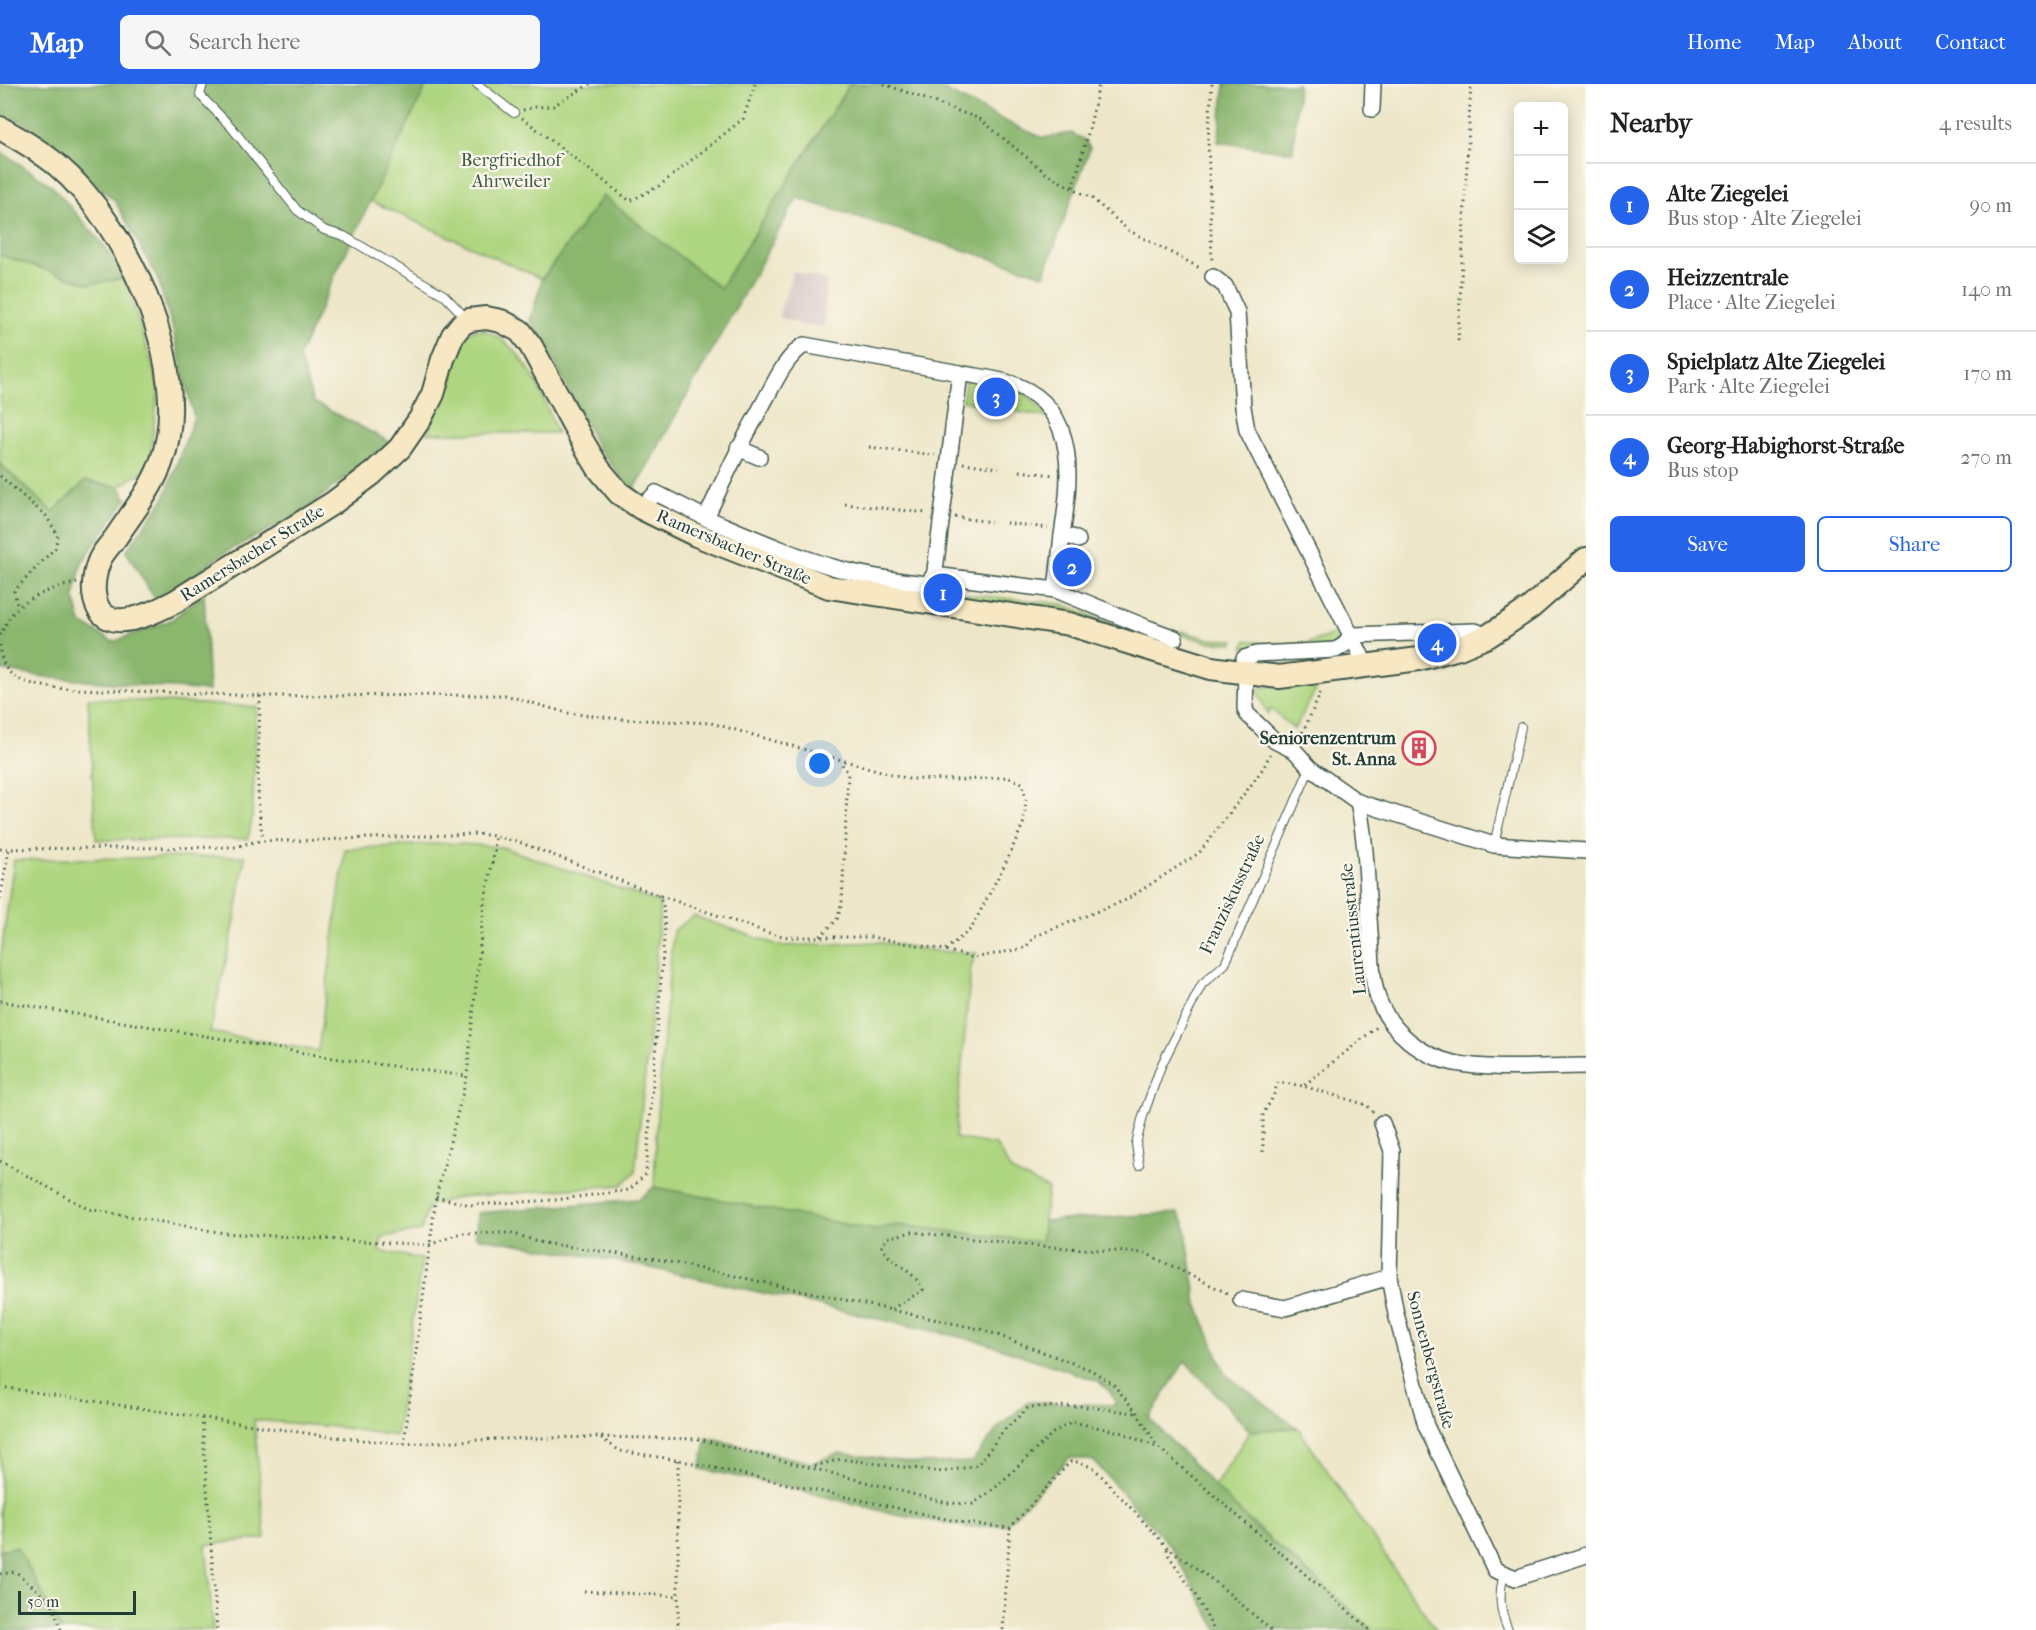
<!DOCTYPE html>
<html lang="en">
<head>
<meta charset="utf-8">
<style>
	:root { --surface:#fff; --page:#f6f6f6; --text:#202124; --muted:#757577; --line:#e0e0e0; --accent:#2563eb }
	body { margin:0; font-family:"IM FELL French Canon",serif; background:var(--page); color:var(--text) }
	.controls { position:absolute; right:18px; top:18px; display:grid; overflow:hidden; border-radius:9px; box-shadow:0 3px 15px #0003 }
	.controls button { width:54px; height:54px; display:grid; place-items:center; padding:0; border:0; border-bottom:2px solid var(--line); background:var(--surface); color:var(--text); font:30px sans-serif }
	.scale { position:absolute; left:18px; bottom:15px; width:118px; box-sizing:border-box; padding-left:6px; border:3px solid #1f3d34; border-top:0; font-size:16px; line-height:21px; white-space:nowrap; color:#1f3d34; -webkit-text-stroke:4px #fbf7ec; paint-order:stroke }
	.you { position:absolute; left:820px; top:680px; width:21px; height:21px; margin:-15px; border:4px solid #fff; border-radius:50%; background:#1a73e8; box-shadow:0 0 0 9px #1a73e833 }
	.badge { display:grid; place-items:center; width:39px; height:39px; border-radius:50%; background:var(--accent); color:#fff; font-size:20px; font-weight:700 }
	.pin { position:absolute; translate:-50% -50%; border:3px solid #fff; box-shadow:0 2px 6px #0006 }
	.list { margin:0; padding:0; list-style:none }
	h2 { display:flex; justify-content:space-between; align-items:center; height:78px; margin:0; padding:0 24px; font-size:26px }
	h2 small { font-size:20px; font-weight:400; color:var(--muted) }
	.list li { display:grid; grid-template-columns:39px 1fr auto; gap:18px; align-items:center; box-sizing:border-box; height:84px; padding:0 24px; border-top:2px solid var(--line) }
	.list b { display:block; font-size:22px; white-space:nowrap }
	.list p { margin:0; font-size:20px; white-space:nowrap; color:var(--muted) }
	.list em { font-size:20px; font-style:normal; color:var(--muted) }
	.actions { display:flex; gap:12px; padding:18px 24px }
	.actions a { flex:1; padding:14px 0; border:2px solid var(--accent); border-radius:9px; text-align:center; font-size:21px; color:var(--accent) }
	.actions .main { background:var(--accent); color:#fff }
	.icon { flex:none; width:33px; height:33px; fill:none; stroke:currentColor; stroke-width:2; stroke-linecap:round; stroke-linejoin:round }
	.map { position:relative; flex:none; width:1586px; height:1546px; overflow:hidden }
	header { display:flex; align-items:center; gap:36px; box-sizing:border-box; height:84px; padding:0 30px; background:var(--accent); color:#fff }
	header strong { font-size:28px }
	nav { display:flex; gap:33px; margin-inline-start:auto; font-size:21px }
	.search { width:420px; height:54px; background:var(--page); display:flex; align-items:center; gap:15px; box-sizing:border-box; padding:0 21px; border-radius:9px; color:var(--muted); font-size:22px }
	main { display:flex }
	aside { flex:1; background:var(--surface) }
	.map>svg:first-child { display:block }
</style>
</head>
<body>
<header>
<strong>Map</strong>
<div class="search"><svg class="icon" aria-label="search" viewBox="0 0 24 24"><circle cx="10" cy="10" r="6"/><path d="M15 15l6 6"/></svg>Search here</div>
<nav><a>Home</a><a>Map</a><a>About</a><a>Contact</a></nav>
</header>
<main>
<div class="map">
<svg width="1586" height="1546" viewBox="0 0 1586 1546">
	<rect width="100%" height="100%" fill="#fbf7ec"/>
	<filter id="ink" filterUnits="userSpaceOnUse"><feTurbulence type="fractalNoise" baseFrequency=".0167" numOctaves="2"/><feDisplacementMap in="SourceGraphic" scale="12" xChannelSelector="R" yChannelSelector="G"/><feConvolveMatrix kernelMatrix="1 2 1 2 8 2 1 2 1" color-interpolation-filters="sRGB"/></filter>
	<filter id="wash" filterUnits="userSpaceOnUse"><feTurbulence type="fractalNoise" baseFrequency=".008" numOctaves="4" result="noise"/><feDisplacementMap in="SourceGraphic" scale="24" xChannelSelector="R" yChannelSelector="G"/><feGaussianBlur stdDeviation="1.35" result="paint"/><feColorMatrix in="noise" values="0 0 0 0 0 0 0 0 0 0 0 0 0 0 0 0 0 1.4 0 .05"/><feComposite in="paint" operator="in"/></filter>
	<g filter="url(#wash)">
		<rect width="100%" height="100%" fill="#ede6c8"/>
		<polygon fill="#d2bfc0" points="793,187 826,196 824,242 804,242 778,232"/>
		<g fill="#aed57f" stroke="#66895a" stroke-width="1.5">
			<polygon points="427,0 850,0 720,204 603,112 542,195 370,117"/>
			<polygon points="0,171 89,200 125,194 159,303 149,378 145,386 119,403 85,397 53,428 0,380"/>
			<path d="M484,246C529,265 541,308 557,349H427L462,255L471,247Z"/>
			<polygon points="966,293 1025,308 1050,334 962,317"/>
			<polygon points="956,509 1062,520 1154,556 1176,559 1176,563 1153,559 1061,525 955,515"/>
			<polygon points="1181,547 1209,555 1235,556 1234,559 1208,558 1180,550"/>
			<polygon points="1337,549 1340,562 1282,566 1243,563 1247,556 1263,559 1306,560"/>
			<polygon points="1321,597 1294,645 1271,625 1268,630 1256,605 1283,600"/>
			<polygon points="88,614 257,623 252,735 248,755 96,756"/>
			<polygon points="447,759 502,763 660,819 654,904 635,1088 622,1101 460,1113 428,1122 421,1147 382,1153 379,1167 422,1175 396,1352 337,1343 254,1336 265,1454 206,1461 213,1546 62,1546 17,1464 0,1466 0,877 14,776 245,772 234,841 210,948 318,967 345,765"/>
			<polygon points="694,832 781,862 879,858 936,867 976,869 971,883 955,1054 996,1061 1011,1087 1048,1105 1041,1158 898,1141 874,1146 654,1103 657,1031 673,847"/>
			<path d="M1298,1344L1436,1546H1372C1320,1497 1265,1453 1214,1403L1250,1347Z"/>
		</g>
		<g fill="#8ab66e" stroke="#547a51" stroke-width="1.5">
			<polygon points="0,0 427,0 337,187 299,272 313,318 390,358 299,430 222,470 161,516 153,512 126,467 164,415 194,333 172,242 157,193 115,117 23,38 0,30"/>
			<polygon points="850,0 932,0 1011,40 1043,54 1071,49 1085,56 1090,64 1044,191 797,114 633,408 596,361 555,279 530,237 542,195 603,112 720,204"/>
			<polygon points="1225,0 1298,0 1293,68 1218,58"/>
			<polygon points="0,67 51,101 103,160 125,194 90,200 0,171"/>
			<polygon points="0,380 53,428 85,397 119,403 127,415 82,478 74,513 81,539 113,558 171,536 204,510 209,607 54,594 0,586"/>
			<polygon points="654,1103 874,1146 898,1141 1041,1158 1044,1137 1178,1129 1185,1140 1197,1220 1225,1290 1298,1344 1250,1347 1185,1277 1149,1334 1254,1443 1341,1517 1372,1546 1218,1546 1170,1462 1094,1377 1070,1373 1006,1441 966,1443 886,1428 784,1402 700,1385 707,1354 812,1379 839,1369 917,1379 972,1378 999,1343 1028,1318 1116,1321 1111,1309 1098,1297 982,1258 633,1180 476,1153 477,1129 639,1115"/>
			<polygon points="17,1463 62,1546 0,1546 0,1466"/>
		</g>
	</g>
	<g filter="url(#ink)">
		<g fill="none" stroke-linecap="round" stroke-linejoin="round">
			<g stroke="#3e564a" stroke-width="10">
				<g id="lane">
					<polyline points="203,0 200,11 232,44 297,126 324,146 344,152 444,211 466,234"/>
					<polyline points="477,0 514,29"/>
					<polyline points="1494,761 1521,643"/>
					<polyline points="1139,1081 1136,1060 1143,1032 1161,982 1202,900 1225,880 1310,684"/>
					<path d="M1504,1491C1498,1510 1500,1528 1508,1546"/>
				</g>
			</g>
			<g stroke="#3e564a" stroke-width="18">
				<g id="street">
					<polyline points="1372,25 1373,0"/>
					<polyline points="1213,193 1225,202 1237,228 1243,323 1247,346 1361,571 1364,582"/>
					<polyline points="738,364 759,373"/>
					<polyline points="641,424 656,409 706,434"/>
					<polyline points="1062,453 1072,453 1078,456"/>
					<path d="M934,491L1056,506C1058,488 1060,469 1062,451C1070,399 1080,327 1018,302C1001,295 979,293 960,289"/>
					<polyline points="1056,506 1148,544 1175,554"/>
					<path d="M931,518L960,289L804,261C785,274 775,298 764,318C743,356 724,394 706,434C749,452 791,471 836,484C865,492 897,497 927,500L934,491"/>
					<polyline points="1244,574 1256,570 1336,566 1344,561 1351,551 1475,547 1488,552"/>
					<polyline points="1246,589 1245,624 1247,630 1275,657 1295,667 1310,684 1358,718 1494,761 1586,767"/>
					<path d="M1358,718C1367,761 1367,805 1370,849C1372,871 1371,896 1379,917C1391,947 1422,973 1454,979C1496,987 1543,982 1586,982"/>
					<polyline points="1382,1039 1392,1067 1389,1193 1396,1230 1426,1342 1495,1486 1516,1494 1586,1471"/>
					<polyline points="1241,1216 1285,1224 1389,1193"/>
				</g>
			</g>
			<g stroke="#3e564a" stroke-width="26">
				<path id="secondary" d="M0,44C20,55 40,67 57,81C128,141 195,288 161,379C151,406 132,429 116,453C111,460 104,467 100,475C95,486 92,503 95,515C104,555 155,528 176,517L333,419L372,390L400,364L420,335L433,310L443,275L453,251L461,241L469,236L486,234L501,237L520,247L531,262L584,360L599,385L619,409L641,424L696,451L829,503L1069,540L1211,584L1279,593L1419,575L1459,564L1488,552L1505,541L1530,524L1586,475"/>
			</g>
			<g stroke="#3e564a" stroke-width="3" stroke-dasharray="1.5 4.5" stroke-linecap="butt">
				<polyline points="884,0 980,35 1048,91 1093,115 1128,146 1202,185"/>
				<polyline points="1212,0 1208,55 1212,179"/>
				<polyline points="523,26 535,23 553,22 590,0"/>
				<polyline points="522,34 630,117 659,102 743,35 755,0"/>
				<polyline points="1073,103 1090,42 1099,0"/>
				<polyline points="1458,257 1471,0"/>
				<polyline points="869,363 935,371"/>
				<polyline points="963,379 999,384"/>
				<polyline points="1020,387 1053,391"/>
				<polyline points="0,392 46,432 58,451 55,464 14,507 18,524"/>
				<polyline points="845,420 927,429"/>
				<polyline points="955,433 991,438"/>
				<polyline points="1006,439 1048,444"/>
				<path d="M0,551C5,542 10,530 19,523C34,511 58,502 77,499"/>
				<path d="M0,561C1,566 1,574 4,580C11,598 37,601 54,604L260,612L505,611L567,629L621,635L711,639L909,695L964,696L1007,693L1022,699L1026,714L1024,738L1008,774L971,845L945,866"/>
				<path d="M260,612C260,660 254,708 263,755"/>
				<polyline points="1300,654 1322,606"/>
				<path d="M0,765L236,763C255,756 270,756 290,757L476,750L495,752L516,757L658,811L772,850L789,853H872L945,866L974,874L1025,864L1035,852L1126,816L1199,769L1251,701L1264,683L1270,670"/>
				<polyline points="0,815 9,765"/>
				<polyline points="820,852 837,836 842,819 848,689 840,677"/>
				<polyline points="0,917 340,975 466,992"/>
				<polyline points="1373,1028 1367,1021 1303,1002 1377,943"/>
				<polyline points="1263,1068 1263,1030 1273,1013 1278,998 1303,1002"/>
				<polyline points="0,1077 88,1125 224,1149 429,1161 461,1149 511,1149 543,1159 656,1175 984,1246 1091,1286 1113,1300 1137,1329 1158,1363"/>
				<polyline points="436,1113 471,1121 555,1116 629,1106 646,1090 665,843 663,821 658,811"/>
				<path d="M892,1225L923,1206C914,1185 887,1178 882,1162L887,1154L912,1148L1037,1162L1145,1169L1229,1210"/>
				<polyline points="0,1303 325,1352 404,1360 495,1355 600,1353 699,1355 947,1419 973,1420 994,1405 1055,1347 1073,1338 1120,1348 1159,1364 1370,1546"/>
				<polyline points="202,1334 217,1546"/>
				<polyline points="601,1354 620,1367 678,1376 965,1439 1010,1444 1070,1378 1078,1378 1094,1384 1167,1463 1218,1500 1271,1546"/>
				<polyline points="404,1360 436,1113 467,992 484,820 494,771 495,752"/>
				<polyline points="678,1376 678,1546"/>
				<polyline points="815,1382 841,1375 943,1388 978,1381 1004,1346 1029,1323 1080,1322 1135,1329"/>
				<polyline points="1167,1465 1169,1472 1196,1512 1214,1546"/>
				<polyline points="0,1490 16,1488 52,1519 61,1546"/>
				<polyline points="584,1507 677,1512"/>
				<polyline points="1003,1546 1010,1444"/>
			</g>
			<use href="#lane" stroke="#fff" stroke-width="8"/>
			<use href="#street" stroke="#fff" stroke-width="15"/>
			<use href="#secondary" stroke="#f7e8c3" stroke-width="22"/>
		</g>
	</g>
	<defs>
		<g id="building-ring" transform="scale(1.725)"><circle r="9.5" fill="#fbf7ec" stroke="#d1495b" stroke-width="1.5"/><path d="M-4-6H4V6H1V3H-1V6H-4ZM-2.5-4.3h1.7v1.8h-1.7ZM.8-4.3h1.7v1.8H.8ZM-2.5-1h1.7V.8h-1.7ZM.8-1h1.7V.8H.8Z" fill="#d1495b"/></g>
	</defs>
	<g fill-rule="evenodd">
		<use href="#building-ring" x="1419" y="664"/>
	</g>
	<g text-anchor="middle" stroke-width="4.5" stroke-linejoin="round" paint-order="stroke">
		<g font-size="18" fill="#3c5b43" stroke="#fbf7ec">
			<text x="511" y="82">Bergfriedhof<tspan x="511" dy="21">Ahrweiler</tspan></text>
		</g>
		<g font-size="18" fill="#1f3d34" stroke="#fbf7ec">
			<text transform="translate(734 463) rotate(23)" y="6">Ramersbacher Straße</text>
			<text transform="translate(252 469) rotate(-32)" y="6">Ramersbacher Straße</text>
			<text transform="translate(1232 810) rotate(-65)" y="6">Franziskusstraße</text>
			<text transform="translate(1353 845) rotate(-96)" y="6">Laurentiusstraße</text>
			<text transform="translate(1431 1276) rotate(75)" y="6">Sonnenbergstraße</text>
		</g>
		<g font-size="18" font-weight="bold" fill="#1f3d34" stroke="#fbf7ec" text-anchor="end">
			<text x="1396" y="660">Seniorenzentrum<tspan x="1396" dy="21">St. Anna</tspan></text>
		</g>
	</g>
</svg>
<div class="controls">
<button>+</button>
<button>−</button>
<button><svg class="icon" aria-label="layers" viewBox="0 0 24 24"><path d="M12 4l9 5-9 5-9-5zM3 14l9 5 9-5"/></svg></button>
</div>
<div class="scale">50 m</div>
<div class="you"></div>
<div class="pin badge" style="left:943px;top:509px">1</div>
<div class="pin badge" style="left:1072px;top:483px">2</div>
<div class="pin badge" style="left:996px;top:313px">3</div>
<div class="pin badge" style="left:1437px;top:559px">4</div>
</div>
<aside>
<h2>Nearby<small>4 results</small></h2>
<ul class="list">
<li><span class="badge">1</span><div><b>Alte Ziegelei</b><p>Bus stop · Alte Ziegelei</p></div><em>90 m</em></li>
<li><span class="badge">2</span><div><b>Heizzentrale</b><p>Place · Alte Ziegelei</p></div><em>140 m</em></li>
<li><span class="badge">3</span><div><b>Spielplatz Alte Ziegelei</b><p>Park · Alte Ziegelei</p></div><em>170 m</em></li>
<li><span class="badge">4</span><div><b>Georg-Habighorst-Straße</b><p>Bus stop</p></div><em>270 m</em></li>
</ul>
<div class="actions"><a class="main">Save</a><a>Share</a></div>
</aside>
</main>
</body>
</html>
